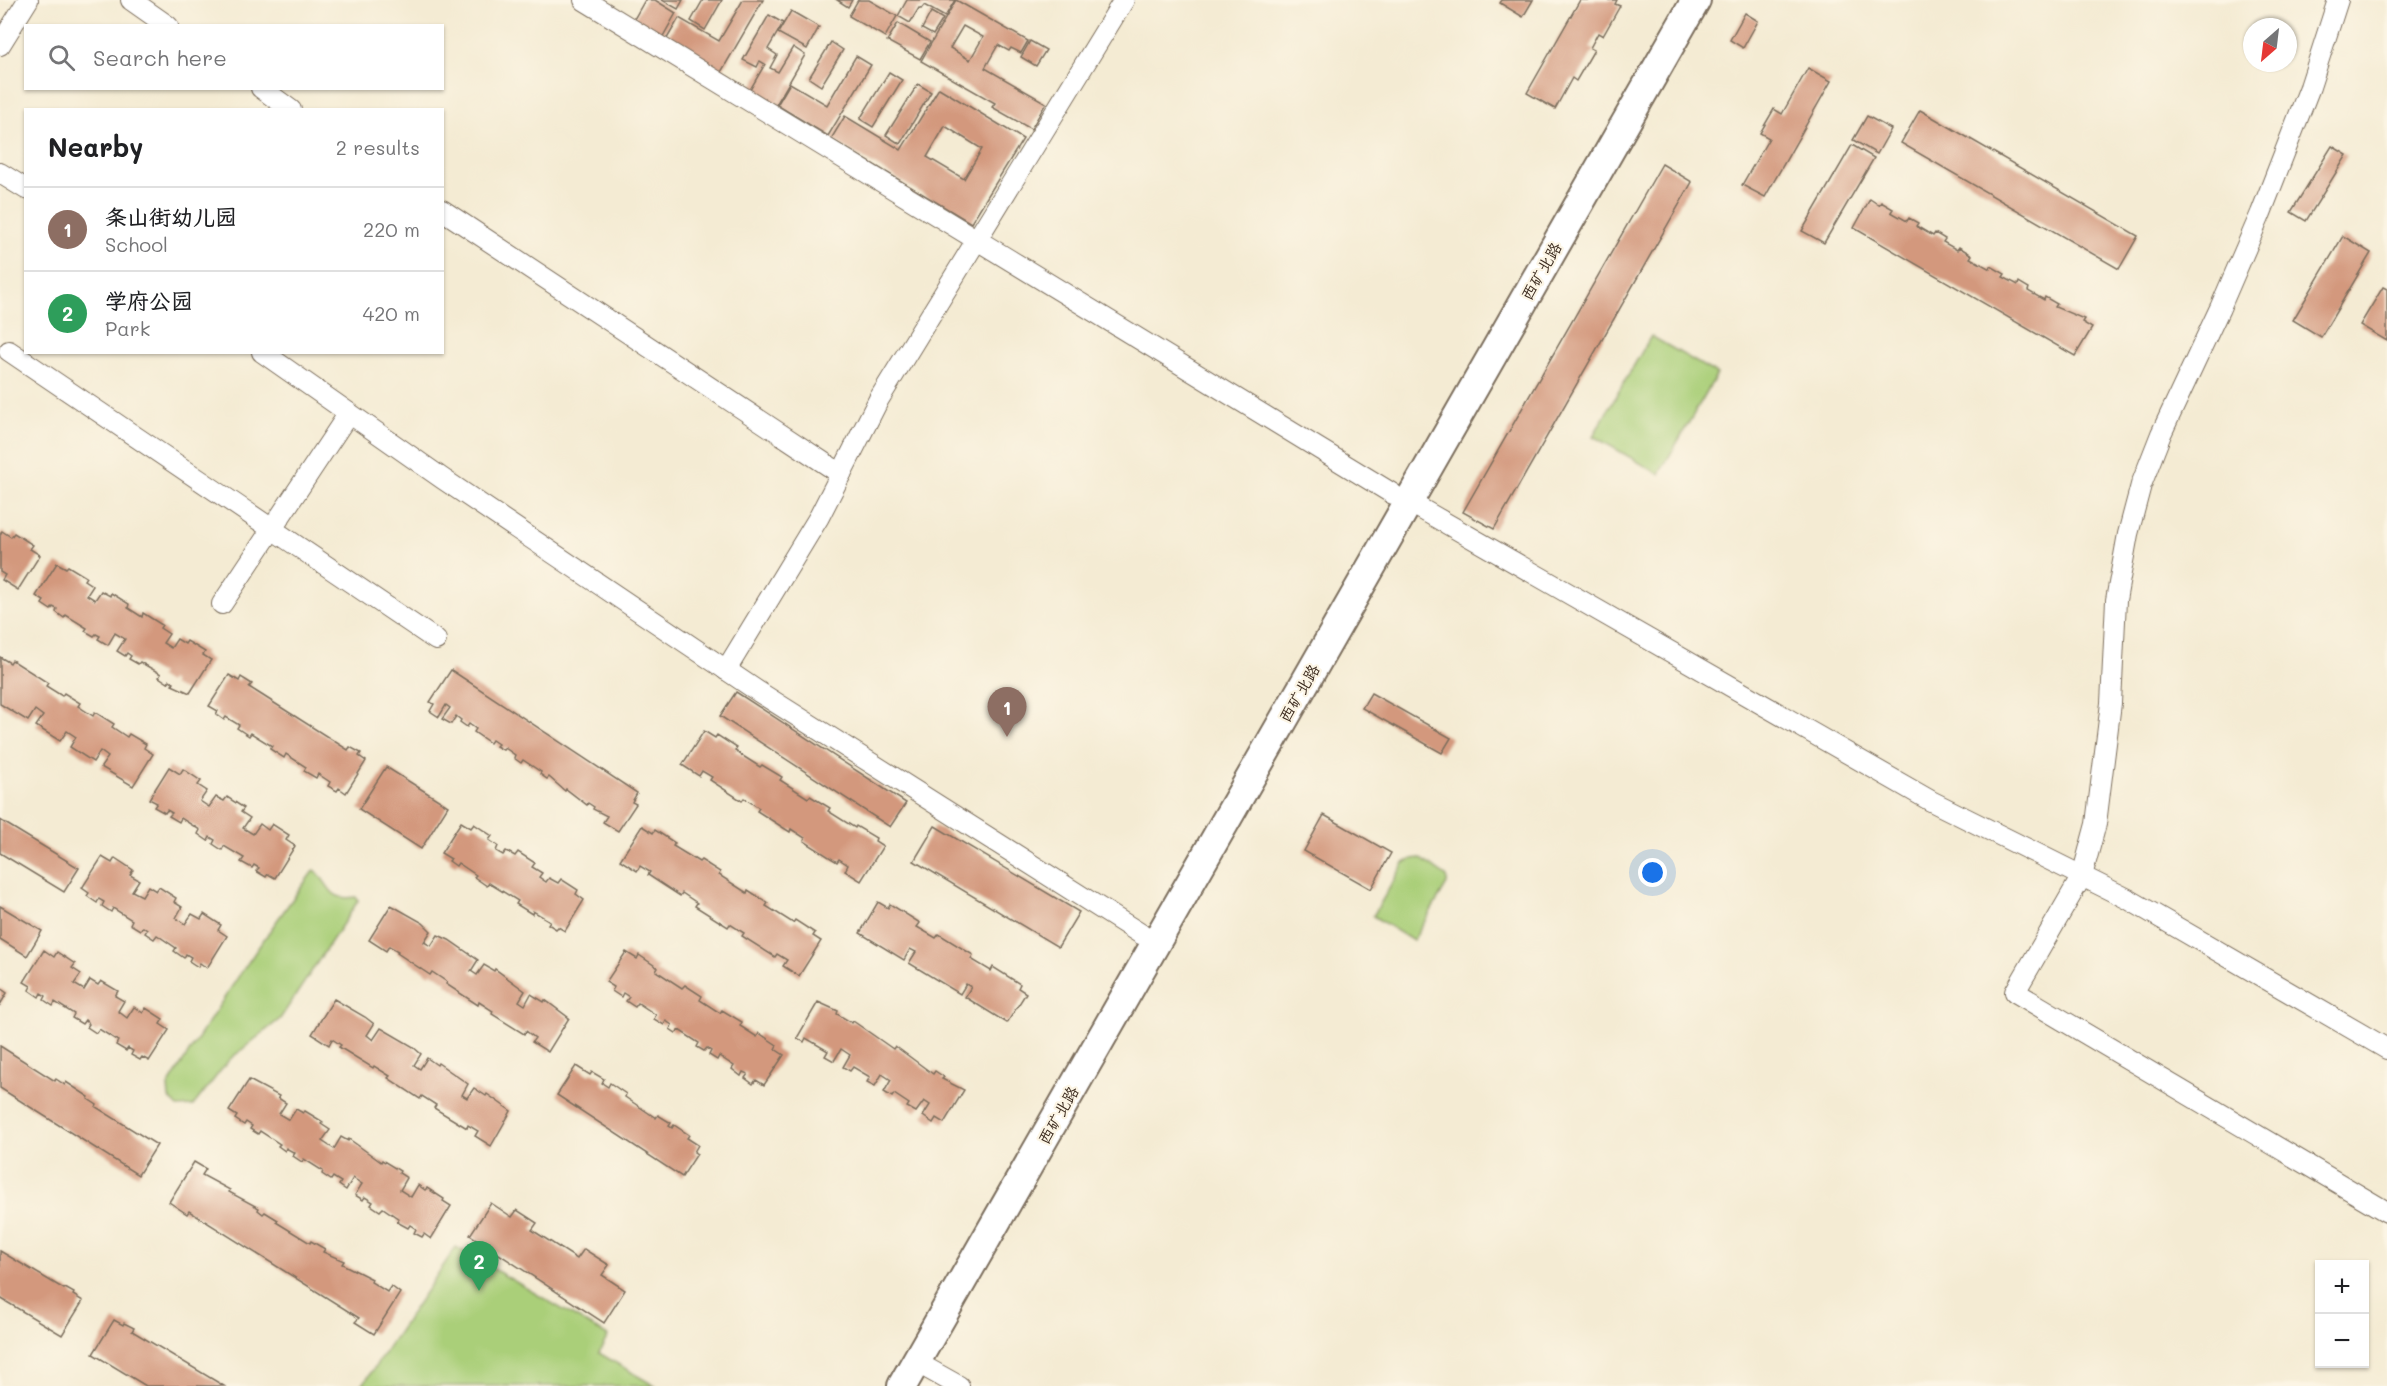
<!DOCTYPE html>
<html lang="en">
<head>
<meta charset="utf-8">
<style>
	:root { --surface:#fff; --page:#f2f2f2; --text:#202124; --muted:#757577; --line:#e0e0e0; --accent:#1a73e8 }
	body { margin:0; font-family:Mali,"LXGW WenKai TC",sans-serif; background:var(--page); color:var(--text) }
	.controls { position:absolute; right:18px; bottom:18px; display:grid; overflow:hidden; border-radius:0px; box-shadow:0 2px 4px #0004 }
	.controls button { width:54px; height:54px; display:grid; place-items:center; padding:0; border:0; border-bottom:2px solid var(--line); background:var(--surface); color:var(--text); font:30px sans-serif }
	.compass { position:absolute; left:2243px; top:18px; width:54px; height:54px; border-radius:50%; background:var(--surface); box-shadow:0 2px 4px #0004; rotate:208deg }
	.you { position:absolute; left:1653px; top:873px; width:21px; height:21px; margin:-15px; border:4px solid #fff; border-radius:50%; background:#1a73e8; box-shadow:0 0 0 9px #1a73e833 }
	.badge { display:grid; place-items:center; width:39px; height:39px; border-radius:50%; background:var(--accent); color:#fff; font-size:20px; font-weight:700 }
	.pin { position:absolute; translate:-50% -50px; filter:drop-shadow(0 2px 3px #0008) }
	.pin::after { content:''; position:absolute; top:32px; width:21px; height:18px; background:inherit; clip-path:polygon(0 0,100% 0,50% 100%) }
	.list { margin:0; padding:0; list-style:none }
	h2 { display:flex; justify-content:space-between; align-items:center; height:78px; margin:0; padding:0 24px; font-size:26px }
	h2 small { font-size:20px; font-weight:400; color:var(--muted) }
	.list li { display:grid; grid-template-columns:39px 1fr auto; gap:18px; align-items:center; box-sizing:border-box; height:84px; padding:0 24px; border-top:2px solid var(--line) }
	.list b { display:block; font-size:22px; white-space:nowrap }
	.list p { margin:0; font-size:20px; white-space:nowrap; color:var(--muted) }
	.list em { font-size:20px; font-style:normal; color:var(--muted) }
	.icon { flex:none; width:33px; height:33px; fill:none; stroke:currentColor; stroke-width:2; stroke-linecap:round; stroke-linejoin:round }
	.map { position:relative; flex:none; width:2387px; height:1386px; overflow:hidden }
	.search { position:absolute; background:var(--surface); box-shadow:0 2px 4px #0004; left:24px; top:24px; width:420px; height:66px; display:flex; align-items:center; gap:15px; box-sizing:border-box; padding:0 21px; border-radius:0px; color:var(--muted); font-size:22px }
	.panel { position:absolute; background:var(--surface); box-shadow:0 2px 4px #0004; left:24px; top:108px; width:420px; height:246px; border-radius:0px }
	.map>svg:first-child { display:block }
</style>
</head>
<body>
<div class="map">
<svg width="2387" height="1386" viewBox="0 0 2387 1386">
	<rect width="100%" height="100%" fill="#fcf5e5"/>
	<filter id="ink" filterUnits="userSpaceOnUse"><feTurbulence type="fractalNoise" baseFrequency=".0167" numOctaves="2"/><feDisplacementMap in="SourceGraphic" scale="12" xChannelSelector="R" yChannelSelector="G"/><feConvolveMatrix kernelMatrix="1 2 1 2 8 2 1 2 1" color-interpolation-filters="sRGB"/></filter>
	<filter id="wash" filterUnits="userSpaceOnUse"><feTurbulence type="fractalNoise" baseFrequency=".008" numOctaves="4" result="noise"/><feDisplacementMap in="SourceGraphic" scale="24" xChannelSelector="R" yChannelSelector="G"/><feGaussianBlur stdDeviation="1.35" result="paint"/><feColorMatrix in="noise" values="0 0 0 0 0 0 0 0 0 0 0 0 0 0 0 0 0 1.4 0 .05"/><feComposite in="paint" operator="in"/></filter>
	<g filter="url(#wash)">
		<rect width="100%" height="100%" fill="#f4ebd3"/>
		<g fill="#aacf79" stroke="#727c4c" stroke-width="1.5">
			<polygon points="1651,336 1717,374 1659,474 1593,436"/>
			<polygon points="1420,858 1447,877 1447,884 1413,941 1373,916 1404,863 1412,859"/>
			<path d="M314,870C331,883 327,902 356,897L358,901L280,1019L229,1060L193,1106L178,1107L169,1098L168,1086C214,1012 261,940 314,870Z"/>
			<polygon points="456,1247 608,1336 599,1353 655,1386 362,1386"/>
		</g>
		<g id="blocks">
			<g fill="#d3987d" fill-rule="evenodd">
				<polygon points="645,0 655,0 676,13 662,38 633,21"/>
				<polygon points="662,0 683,0 678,9"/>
				<polygon points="703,0 722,0 705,30 691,21"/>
				<polygon points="743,0 763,0 720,74 665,42 679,18 719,41"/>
				<polygon points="837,0 852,0 848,7"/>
				<polygon points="858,0 869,0 897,16 885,37 849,16"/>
				<polygon points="907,0 955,0 945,17 924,5 921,9 919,8 910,23 898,16"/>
				<path d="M956,0L1028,41L1021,53L1011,48L1009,51L998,45L985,68L1046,103L1031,129L992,107L995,103L921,61ZM963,26L983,37L970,60L950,48Z"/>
				<polygon points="1502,0 1533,0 1523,17 1500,3"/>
				<polygon points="1580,0 1617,0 1615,4 1620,6 1603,36 1598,33 1590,48 1594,50 1576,81 1572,78 1555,109 1527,93"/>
				<polygon points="791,11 819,27 807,49 778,33"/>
				<polygon points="931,12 943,19 933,35 922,29"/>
				<polygon points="1745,13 1758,21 1743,48 1730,40"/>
				<polygon points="769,15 783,23 768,49 777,55 770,68 778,72 793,47 805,55 773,110 747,95 765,64 760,61 757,67 743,60"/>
				<polygon points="898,23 930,42 920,59 887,41"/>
				<polygon points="1030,41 1046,50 1036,66 1021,57"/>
				<polygon points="831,42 843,50 821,86 809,78"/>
				<polygon points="856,56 871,65 828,136 777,105 790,83 827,105"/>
				<polygon points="1808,68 1831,81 1765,197 1742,185 1769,138 1760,133 1774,109 1782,114"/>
				<polygon points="889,72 902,80 873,127 860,119"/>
				<polygon points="918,84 931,92 900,144 886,135"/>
				<path d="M939,88L1023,139L971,223L831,139L845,116L901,150ZM945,126L982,149L964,179L927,157Z"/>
				<polygon points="1920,110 2138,236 2119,269 1901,143"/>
				<polygon points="1867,116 1891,129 1877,154 1853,140"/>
				<polygon points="1852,145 1874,158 1824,243 1802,231"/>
				<polygon points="2332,146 2347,155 2306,221 2291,212"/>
				<polygon points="1662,164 1692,182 1494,529 1463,512"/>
				<polygon points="1870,199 1879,205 1881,202 1893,209 1891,212 1907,221 1909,218 1918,223 1916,226 1933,236 1935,233 1945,239 1943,242 1957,250 1959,247 1972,255 1970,258 1990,269 1991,266 2005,274 2003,277 2018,285 2019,282 2029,288 2028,291 2044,300 2045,297 2057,304 2055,307 2084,319 2082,322 2092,328 2075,356 1854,228"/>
				<polygon points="2343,236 2371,253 2321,337 2293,320"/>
				<polygon points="2383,287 2387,289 2387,341 2360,325"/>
				<polygon points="2,531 11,537 14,533 33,545 30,549 40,555 18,590 2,580 5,575 0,572 0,535"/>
				<polygon points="57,563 66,568 68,566 86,577 84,580 93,586 87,595 95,600 101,591 110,596 111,593 129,604 128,608 142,617 143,613 162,625 160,628 169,634 163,643 171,648 177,639 185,644 187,641 205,652 203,655 211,660 190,693 172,685 174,683 170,680 168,683 159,677 161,674 140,662 138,664 129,659 131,656 127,653 125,656 117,651 125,639 115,633 108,645 98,639 100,636 96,634 94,636 85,631 87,628 66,615 64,618 56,612 57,609 53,607 51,610 42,604 44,601 36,596"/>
				<polygon points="0,657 10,663 12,660 48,683 46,686 62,696 64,693 80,703 78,706 93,716 95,712 114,724 112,727 127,737 129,734 146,744 144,748 153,754 133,786 101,767 108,757 100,751 93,762 70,747 76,737 67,731 60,741 36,726 43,716 35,710 28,721 0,704"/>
				<polygon points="451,670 637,793 632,802 636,804 618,831 603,822 607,816 593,809 594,807 588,803 587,805 566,789 565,791 549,777 547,779 540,774 541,772 523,760 521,763 514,758 515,755 505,748 503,750 496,746 498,744 492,740 490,743 474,732 476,729 469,724 467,727 460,722 461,720 456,716 451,724 442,719 450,708 446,705 439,717 430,711 434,704 430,702"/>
				<polygon points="229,675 239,681 241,677 252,684 249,687 348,750 350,747 361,753 359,756 366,761 346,793 339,788 337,791 328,786 330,782 318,774 316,778 304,771 306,767 286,754 284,758 270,749 272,746 251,733 249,736 237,728 239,725 226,717 224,720 216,714 218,711 209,706"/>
				<polygon points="736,692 906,803 890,827 720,716"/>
				<polygon points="1371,693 1451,738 1442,753 1362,708"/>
				<polygon points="704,731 715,738 717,735 737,748 735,751 760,767 762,765 782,777 780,780 808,798 810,796 830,808 828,811 855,828 856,826 876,838 875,841 883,846 861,881 845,871 848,865 839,859 837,862 804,841 805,838 791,829 790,832 757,811 759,808 744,798 742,801 710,780 712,777 702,771 699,776 682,765"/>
				<polygon points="169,767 180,774 183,769 201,781 198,785 207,791 200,801 209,807 216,797 224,801 227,797 244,808 241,812 250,818 243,828 253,834 260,824 268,830 272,824 289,835 286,840 295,846 275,878 268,874 266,877 256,871 259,868 254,865 252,868 241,862 244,858 224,846 222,850 213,844 215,840 210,837 208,841 198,834 200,830 181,818 179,822 169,816 172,813 167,810 165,813 154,807 157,803 149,799"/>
				<polygon points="386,767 448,806 421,849 359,809"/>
				<polygon points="1324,815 1391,853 1371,889 1304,851"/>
				<polygon points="0,820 79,868 64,892 0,853"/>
				<polygon points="461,822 471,828 474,824 492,836 489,840 498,846 496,851 503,855 506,851 515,856 518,852 535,863 532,867 542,873 539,877 546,882 549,878 558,883 561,879 578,890 576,894 584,900 565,931 558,927 556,929 548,924 550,921 533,911 532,914 516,904 518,901 489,883 487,886 474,877 476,875 458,863 456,866 449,861 451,859 441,853"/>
				<polygon points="642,826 653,833 655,830 675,843 673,846 699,862 701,860 720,872 719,875 747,893 748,890 768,903 766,906 793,923 795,920 815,933 813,936 821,941 799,976 783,966 787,960 777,954 775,957 742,936 744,933 730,924 728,927 695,906 697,903 682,893 680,896 648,875 650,872 640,866 637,871 620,860"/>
				<polygon points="935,826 1079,912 1058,947 914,861"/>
				<polygon points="102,857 112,863 115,858 133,870 130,875 139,880 132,891 142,896 148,886 156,891 159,887 176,898 174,902 182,907 176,918 185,924 192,914 201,919 204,914 221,925 218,930 227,936 207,968 200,963 198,967 189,961 191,957 186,954 184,958 174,951 176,948 157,935 154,939 145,933 147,930 143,927 140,930 130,924 132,920 113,908 111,912 102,906 104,902 99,899 97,903 87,896 89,893 82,888"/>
				<polygon points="878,902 888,908 890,904 920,923 917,927 936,938 939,934 973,955 971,959 991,971 993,967 1020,984 1018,988 1026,993 1007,1023 965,997 971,987 966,984 960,994 909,963 916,952 910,949 904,960 860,933"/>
				<polygon points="391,905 423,923 431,931 424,942 431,946 438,935 449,940 478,960 471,971 477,975 484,965 494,971 495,969 525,991 519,1001 525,1005 531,994 544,1002 545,1000 569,1018 548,1052 532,1042 535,1038 526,1031 524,1034 492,1014 493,1011 479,1002 478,1005 446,984 447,982 432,972 430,975 397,953 398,951 389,946 386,951 369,940"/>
				<polygon points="0,906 42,931 27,956 0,939"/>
				<polygon points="44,950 54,957 57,952 75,964 72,968 81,974 74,984 84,990 90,980 98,985 101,981 118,991 115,996 124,1001 118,1011 127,1018 134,1007 143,1013 146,1008 163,1019 160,1024 169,1030 149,1061 142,1057 140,1060 131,1055 133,1051 128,1048 126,1051 116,1045 118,1041 99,1029 96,1033 87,1027 89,1024 85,1020 82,1024 72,1018 74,1014 55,1002 53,1006 44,1000 46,996 41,993 39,997 29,990 31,986 24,982"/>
				<polygon points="626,952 637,959 639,955 658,968 656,971 682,988 685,985 702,996 700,1000 720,1013 722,1010 742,1022 740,1026 757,1037 759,1033 777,1045 775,1049 784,1055 764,1085 756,1080 753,1084 745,1078 748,1074 743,1072 741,1076 732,1069 734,1066 719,1056 717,1060 709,1055 711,1051 707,1048 704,1051 697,1047 699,1043 679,1030 676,1033 670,1029 672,1025 666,1021 664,1025 654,1019 656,1015 638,1003 635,1007 626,1001 629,997 623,993 621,997 612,991 614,987 606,982"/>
				<polygon points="0,988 7,993 0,1005"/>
				<polygon points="334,999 365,1017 374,1024 367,1035 373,1040 381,1028 412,1046 421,1054 414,1065 420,1069 427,1058 437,1065 438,1063 468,1084 462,1095 467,1098 474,1088 486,1096 487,1094 511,1111 491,1146 475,1136 478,1131 468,1125 467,1128 434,1108 436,1105 422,1096 420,1099 388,1078 390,1076 374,1066 373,1068 339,1047 341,1045 332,1039 329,1045 312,1034"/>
				<polygon points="818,1002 838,1011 837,1014 852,1023 853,1021 893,1049 895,1046 933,1074 935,1071 944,1077 942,1079 964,1090 944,1123 936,1118 933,1123 923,1116 930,1105 924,1101 916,1112 907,1107 909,1104 894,1094 892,1097 884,1092 891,1080 882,1074 875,1086 867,1082 870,1077 853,1067 850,1071 843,1067 850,1055 841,1049 834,1061 825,1056 828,1051 806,1038 804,1042 797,1038"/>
				<polygon points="0,1046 55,1081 56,1079 65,1085 66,1082 89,1097 88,1099 97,1105 96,1107 157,1145 138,1175 0,1088"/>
				<polygon points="576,1066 590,1075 592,1072 604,1079 602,1083 608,1087 610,1083 626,1094 625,1097 656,1118 658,1115 671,1123 669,1126 672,1128 674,1125 689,1135 687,1138 698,1145 694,1152 697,1154 682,1177 557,1095"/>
				<polygon points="249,1080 279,1096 278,1098 286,1103 279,1114 289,1120 296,1109 303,1113 305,1111 323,1122 321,1124 330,1130 322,1141 334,1149 341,1137 348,1141 349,1139 381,1162 382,1160 400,1171 399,1173 407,1178 400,1190 411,1197 418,1185 425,1190 427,1188 444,1199 443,1201 451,1206 431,1239 424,1234 422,1237 414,1233 416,1229 410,1225 408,1228 397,1222 399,1219 383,1208 380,1211 371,1205 373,1202 365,1197 363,1200 355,1195 362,1184 353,1178 346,1190 339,1185 341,1182 333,1177 331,1180 322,1174 323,1171 304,1159 302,1162 293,1156 295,1153 286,1148 285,1151 278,1146 280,1144 260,1131 258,1134 250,1129 252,1126 246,1122 244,1125 235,1119 237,1116 229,1111"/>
				<polygon points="194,1162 206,1169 202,1175 230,1190 229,1192 259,1208 258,1210 263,1214 265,1212 278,1220 276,1222 310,1243 311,1241 325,1249 323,1252 344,1261 342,1264 372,1279 371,1282 387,1292 391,1286 400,1293 374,1334 355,1322 359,1318 189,1211 187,1214 169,1202"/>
				<polygon points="491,1203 512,1217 517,1210 537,1223 532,1230 577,1259 584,1249 609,1265 602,1275 625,1290 604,1323 470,1235"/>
				<polygon points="0,1251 64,1289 65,1288 74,1293 73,1295 83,1301 62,1335 0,1298"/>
				<polygon points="114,1320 123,1325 124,1323 134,1328 132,1331 224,1386 146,1386 93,1354"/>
			</g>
		</g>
	</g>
	<g filter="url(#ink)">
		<use href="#blocks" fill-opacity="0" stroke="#7c6e5d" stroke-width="1.5"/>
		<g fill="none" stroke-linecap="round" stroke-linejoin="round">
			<g stroke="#7c6e5d" stroke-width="22">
				<g id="minor">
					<polyline points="131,0 168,26"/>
					<polyline points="584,0 1393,494"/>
					<polyline points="2338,0 2310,87 2261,213 2220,308 2161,434 2141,485 2128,534 2116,600 2111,703 2096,824 2082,876 2015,992 2387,1212"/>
					<polyline points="0,45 28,0"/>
					<polyline points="261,88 291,110"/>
					<polyline points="0,173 26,189"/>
					<polyline points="442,210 841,474"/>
					<polyline points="9,351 436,640"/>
					<polyline points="262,352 443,479 759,692 1141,934"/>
					<polyline points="1409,502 1931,801 2128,899 2387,1049"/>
					<polyline points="222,604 349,413"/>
					<polyline points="726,670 819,517 879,399 1124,0"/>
					<polyline points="916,1362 959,1386"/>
				</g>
			</g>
			<g stroke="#7c6e5d" stroke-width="32">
				<polyline id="secondary" points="902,1386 1696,0"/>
			</g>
			<use href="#minor" stroke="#fff" stroke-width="20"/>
			<use href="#secondary" stroke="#fff" stroke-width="28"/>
		</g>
	</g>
	<g text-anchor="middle" stroke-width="4.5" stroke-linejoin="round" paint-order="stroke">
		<g font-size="16" fill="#3b2a1e" stroke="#fcf5e5">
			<text transform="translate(1541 271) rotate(-60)" y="6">西矿北路</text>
			<text transform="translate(1299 693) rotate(-60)" y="6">西矿北路</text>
			<text transform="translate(1058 1115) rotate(-60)" y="6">西矿北路</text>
		</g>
	</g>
</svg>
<div class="controls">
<button>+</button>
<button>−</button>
</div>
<svg class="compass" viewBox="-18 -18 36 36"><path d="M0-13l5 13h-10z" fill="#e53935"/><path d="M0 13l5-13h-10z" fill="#757577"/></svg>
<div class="you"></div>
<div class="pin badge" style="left:1007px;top:737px;background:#8d6e63">1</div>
<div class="pin badge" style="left:479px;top:1291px;background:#2e9e5b">2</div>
<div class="search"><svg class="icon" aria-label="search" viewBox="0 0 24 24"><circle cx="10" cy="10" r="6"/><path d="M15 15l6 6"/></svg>Search here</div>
<section class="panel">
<h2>Nearby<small>2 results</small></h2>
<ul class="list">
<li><span class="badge" style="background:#8d6e63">1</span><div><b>条山街幼儿园</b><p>School</p></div><em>220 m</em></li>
<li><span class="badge" style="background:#2e9e5b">2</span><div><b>学府公园</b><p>Park</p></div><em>420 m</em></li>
</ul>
</section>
</div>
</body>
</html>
